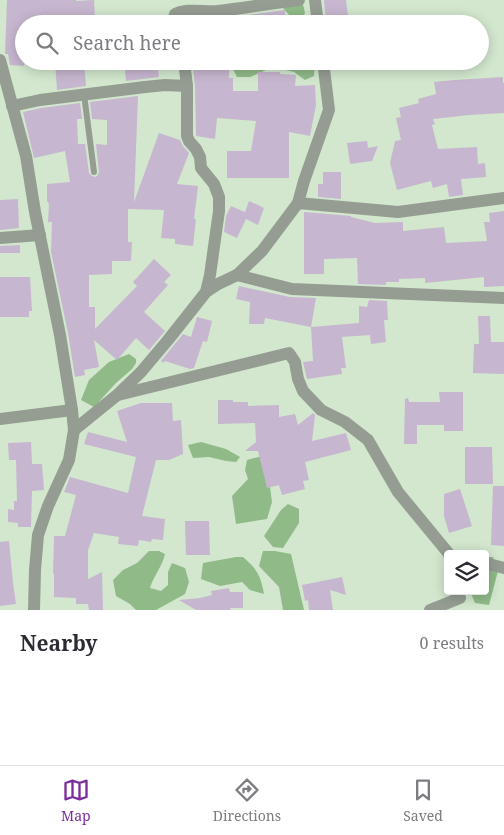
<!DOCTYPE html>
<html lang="en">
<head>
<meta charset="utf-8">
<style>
	:root { --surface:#fff; --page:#f2f2f3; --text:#2b2b33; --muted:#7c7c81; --line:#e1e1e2; --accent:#7c2c9c }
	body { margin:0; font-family:"Noto Serif",serif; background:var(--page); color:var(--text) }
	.controls { position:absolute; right:15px; bottom:15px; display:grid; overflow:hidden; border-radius:5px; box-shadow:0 2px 12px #0003 }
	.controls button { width:45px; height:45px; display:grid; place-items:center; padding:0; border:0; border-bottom:1px solid var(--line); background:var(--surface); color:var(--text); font:25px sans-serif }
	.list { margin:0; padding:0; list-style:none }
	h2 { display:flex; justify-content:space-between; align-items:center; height:65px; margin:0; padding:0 20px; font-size:21px }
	h2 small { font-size:16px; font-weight:400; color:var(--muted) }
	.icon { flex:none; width:28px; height:28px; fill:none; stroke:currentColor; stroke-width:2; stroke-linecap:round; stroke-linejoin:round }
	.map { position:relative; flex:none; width:504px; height:610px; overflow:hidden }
	.search { position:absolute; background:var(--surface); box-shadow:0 2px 12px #0003; left:15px; right:15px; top:15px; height:55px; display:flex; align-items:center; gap:12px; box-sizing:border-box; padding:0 18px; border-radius:28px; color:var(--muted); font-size:19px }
	.sheet { height:155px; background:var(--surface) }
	nav { display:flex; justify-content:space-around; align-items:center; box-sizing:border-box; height:70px; border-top:1px solid var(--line); background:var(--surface); font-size:14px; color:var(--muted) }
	nav a { display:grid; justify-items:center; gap:2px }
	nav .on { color:var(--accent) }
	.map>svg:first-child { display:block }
</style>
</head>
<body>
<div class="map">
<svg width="504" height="610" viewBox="0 0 504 610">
	<rect width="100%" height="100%" fill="#d2e7ce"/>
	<g fill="#90ba88">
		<polygon points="302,0 305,13 301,20 291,17 281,6"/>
		<polygon points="232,12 238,15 239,19 238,24 203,24 203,22 211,15"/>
		<polygon points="253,61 315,61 314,76 305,80 294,72 273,67 250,77 237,77 232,67 242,63"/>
		<polygon points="129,354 136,359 136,363 132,369 116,383 94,407 81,400 89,380 109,362"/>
		<polygon points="201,442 226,449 240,457 236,462 226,461 209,457 193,458 188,445"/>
		<polygon points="262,456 268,473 272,502 267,519 236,524 232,496 248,479 245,470 247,460"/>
		<polygon points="288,504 299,509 299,523 283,548 273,547 264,536 281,510"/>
		<path d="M149,551H159L165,554C162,567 154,575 150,588L161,591L168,585V572L172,563L185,568L189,582L185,594L156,610H136L130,604L116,596L113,580L123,570L137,563Z"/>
		<polygon points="263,551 275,551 291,554 304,610 283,610 279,587 259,566"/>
		<path d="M236,557H243C257,569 261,576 264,594L250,590L242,582L220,586L201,579L203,563Z"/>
		<polygon points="487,557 493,557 498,571 489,605 475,603 470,591 485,591 485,558"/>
	</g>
	<g fill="#c7b6cf">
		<polygon points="7,0 76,0 76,1 94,0 95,18 78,19 78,22 59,24 24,24 24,66 10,65 8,54 5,54"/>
		<polygon points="324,0 346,0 349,24 326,24"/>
		<polygon points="285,10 285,24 241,24 241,16"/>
		<polygon points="55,61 84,61 86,86 57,90"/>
		<polygon points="124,61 157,61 159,77 126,81"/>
		<polygon points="192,61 229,61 229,78 233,78 233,91 258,91 258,72 280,72 280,74 296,75 295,86 315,85 316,105 310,136 289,132 289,178 227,178 227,151 251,151 256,121 217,118 215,139 196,136 195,86"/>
		<polygon points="503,77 503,83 504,83 504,113 469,115 433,119 435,124 432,125 438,149 477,147 478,164 485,163 486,177 461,179 463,195 449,197 447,184 433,188 431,181 397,190 390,163 395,141 401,140 396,118 401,117 399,108 419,103 418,99 436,94 434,82 455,80"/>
		<polygon points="138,96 134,202 159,133 180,140 183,146 189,153 177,184 198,186 194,219 196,219 193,246 175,244 175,239 161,238 164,210 128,209 128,242 132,242 131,261 112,261 112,274 89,275 89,307 95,307 95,329 137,286 133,282 154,259 171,275 164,282 168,285 144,312 165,331 149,350 136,338 117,360 94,340 99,367 84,370 85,375 75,377 68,333 51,252 52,222 48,222 49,204 47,201 47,184 70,182 65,151 34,158 23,112 41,108 80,103 82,119 77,119 78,144 85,144 89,173 92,176 95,177 97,176 99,172 96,144 107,145 107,120 92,119 90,102"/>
		<polygon points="367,141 368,148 378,146 372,161 350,164 347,143"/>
		<polygon points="323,172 341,172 341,199 318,197 318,184 323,184"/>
		<polygon points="18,199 19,228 0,230 0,200"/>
		<polygon points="249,201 264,208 258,225 246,219 237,238 224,232 226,216 231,206 245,212"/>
		<polygon points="504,211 504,286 484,287 484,277 425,283 425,278 399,279 399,282 386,282 386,285 358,284 357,258 324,259 324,274 304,274 304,212 351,216 351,217 375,223 403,222 403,231 444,227 446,243 487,241 484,222 490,222 489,213"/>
		<polygon points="20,245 20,253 0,253 0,246"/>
		<polygon points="0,277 30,277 32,311 29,311 29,317 0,317"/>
		<polygon points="239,286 290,297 316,298 311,327 265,318 264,324 249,324 250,302 236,299"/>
		<polygon points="369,300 387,301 388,320 384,320 386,342 371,344 370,335 342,337 346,368 341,368 342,374 307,379 303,362 313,361 311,327 359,323 359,306 367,307"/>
		<polygon points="478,316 490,316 491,342 504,342 504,374 473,373 474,344 479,344"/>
		<polygon points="197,317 212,321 207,342 203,341 194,368 190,369 165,361 163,363 161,361 183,334 191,337"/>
		<polygon points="439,392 463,392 463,431 444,431 444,425 417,425 417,444 404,444 405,399 408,398 409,402 440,402"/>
		<polygon points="218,400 233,400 233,402 248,402 248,406 279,405 279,417 295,414 298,425 313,413 315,415 312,441 346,433 351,450 305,462 309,480 303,481 305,489 282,495 279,485 267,488 258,451 245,451 256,442 255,423 218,424"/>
		<polygon points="141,403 172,403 173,421 181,420 183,454 169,460 156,460 142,516 165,519 163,540 152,539 151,542 139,540 138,546 118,544 119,537 94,533 88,550 88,579 102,572 103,610 89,610 88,604 76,604 76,598 54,597 54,574 53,573 54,536 65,536 76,495 64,492 70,477 128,493 136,457 84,444 88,432 127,442 117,411"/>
		<polygon points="31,442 32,464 42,464 44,490 32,491 31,527 18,527 18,523 8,522 8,509 14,510 14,501 17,501 16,460 9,460 8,443"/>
		<polygon points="465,447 492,447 493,484 465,484"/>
		<polygon points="493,486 504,486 504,546 491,545"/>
		<polygon points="460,489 472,526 449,533 444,516 444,494"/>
		<polygon points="185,521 209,521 210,555 186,555"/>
		<polygon points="9,541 13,583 16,604 0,606 0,542"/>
		<polygon points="342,577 346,595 330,590 333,610 309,610 308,600 305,601 302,585"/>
		<polygon points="229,588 230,592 243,592 243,608 230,608 231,610 196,610 179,600 200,598 212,595 211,591"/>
	</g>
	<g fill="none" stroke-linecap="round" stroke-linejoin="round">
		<polyline stroke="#959d93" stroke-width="6" points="84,94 94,172"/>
		<g stroke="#959d93" stroke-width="12">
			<polyline points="315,0 318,24"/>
			<path d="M175,24L174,19L175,14C187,8 204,12 217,11C245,8 272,3 299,0"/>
			<polyline points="0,60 26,156 35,212 60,335 72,410 74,430 69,460 48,506 38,535 35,570 34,610"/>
			<polyline points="184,61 187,86"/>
			<polyline points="12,106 40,100 145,87 165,85 187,86 187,136 189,141 196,149 200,157 201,168 214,184 219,197 219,211 210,275 206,292"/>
			<polyline points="298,203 304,181 329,110 323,61"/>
			<polyline points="0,238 40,235"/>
			<polyline points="237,275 292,289 504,298"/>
			<polyline points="118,395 289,353 295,362 298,379 303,391 321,410 345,422 368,440 398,492 449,554"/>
			<polyline points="0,419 72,410"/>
			<polyline points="74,430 116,396 141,372 168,340 206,292 218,284 237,275 262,251 298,203 398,212 504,198"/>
			<polyline points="485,563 504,568"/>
			<polyline points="430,610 460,598"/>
		</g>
	</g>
</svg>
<div class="controls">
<button><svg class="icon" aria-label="layers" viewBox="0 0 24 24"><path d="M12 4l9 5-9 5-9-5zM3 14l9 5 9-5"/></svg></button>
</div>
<div class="search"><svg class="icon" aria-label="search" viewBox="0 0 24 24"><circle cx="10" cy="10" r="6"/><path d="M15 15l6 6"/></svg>Search here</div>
</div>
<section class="sheet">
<h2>Nearby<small>0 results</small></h2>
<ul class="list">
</ul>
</section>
<nav>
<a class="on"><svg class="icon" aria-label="map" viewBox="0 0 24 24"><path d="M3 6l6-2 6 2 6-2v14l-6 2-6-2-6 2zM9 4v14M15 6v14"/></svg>Map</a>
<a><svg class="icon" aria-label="directions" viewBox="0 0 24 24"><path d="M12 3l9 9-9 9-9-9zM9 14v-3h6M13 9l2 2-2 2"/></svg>Directions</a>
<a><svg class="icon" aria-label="saved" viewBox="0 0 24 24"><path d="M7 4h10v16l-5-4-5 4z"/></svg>Saved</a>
</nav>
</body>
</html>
